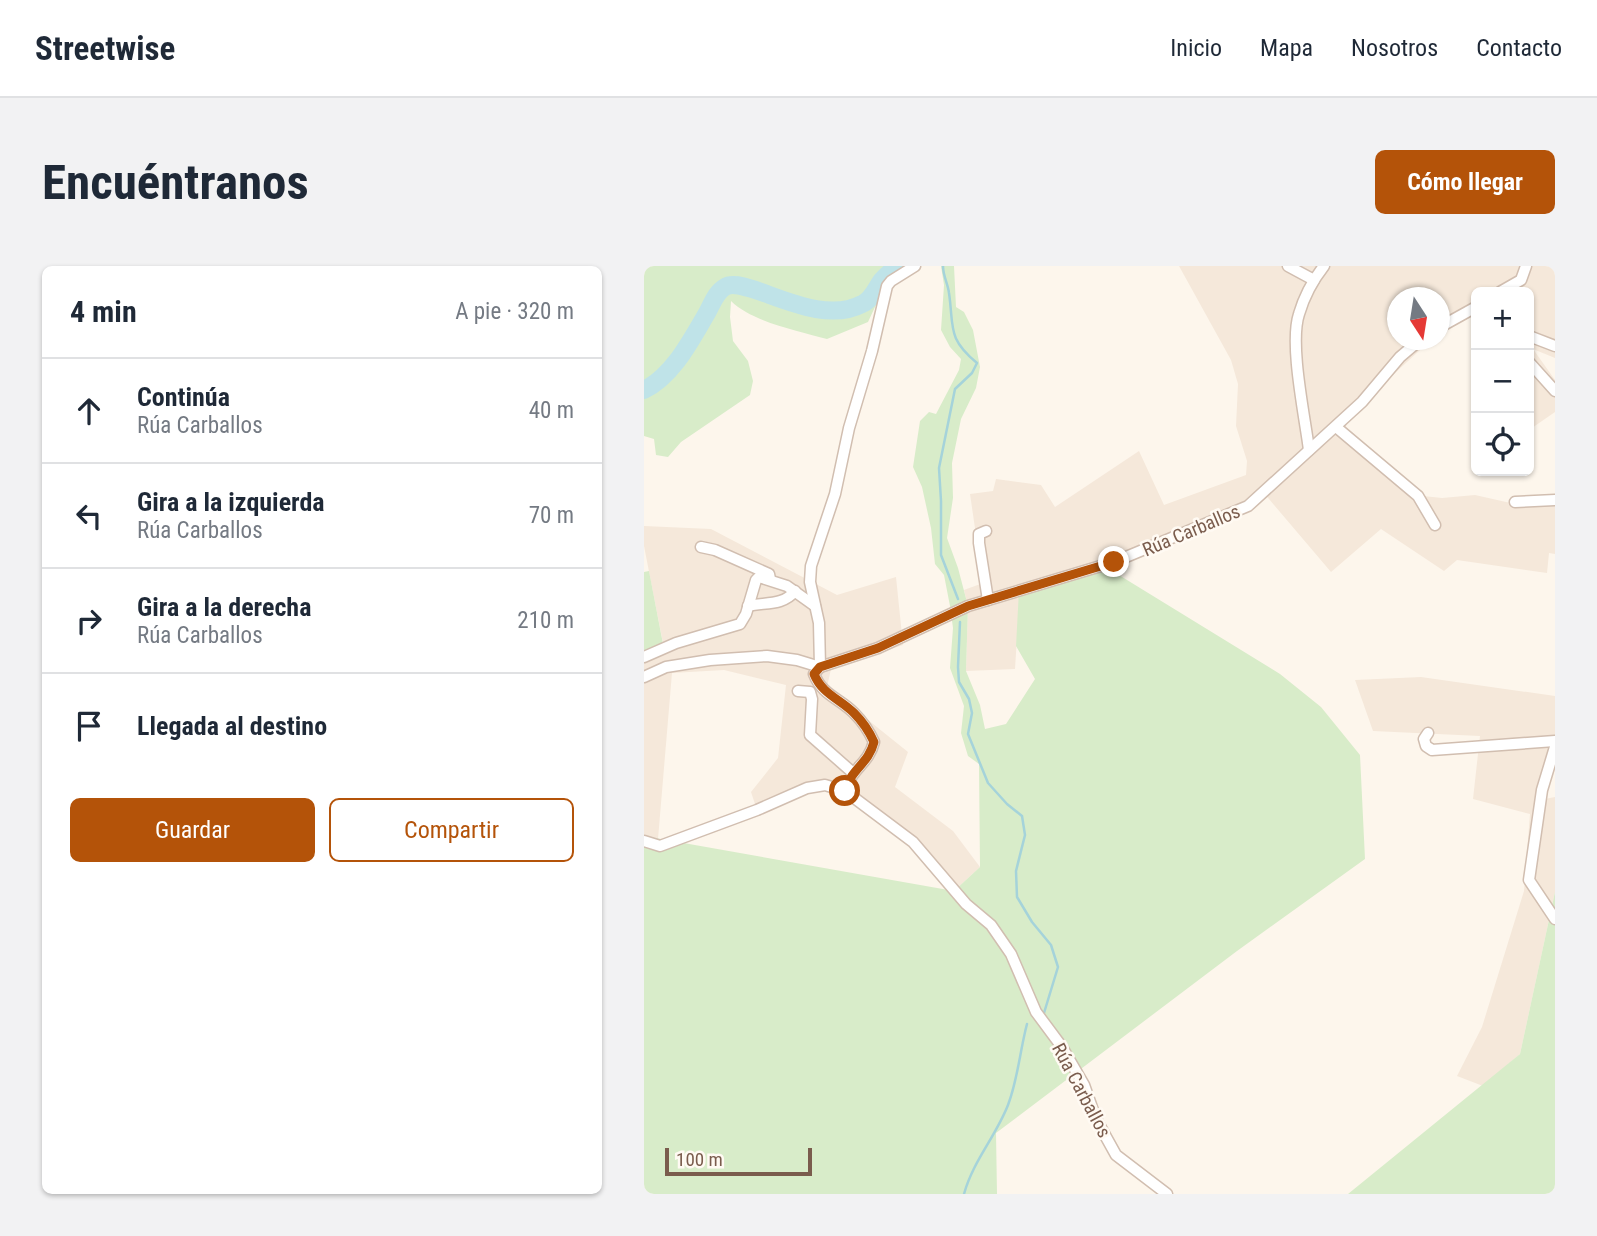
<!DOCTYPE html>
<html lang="es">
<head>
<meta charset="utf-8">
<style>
	:root { --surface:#fff; --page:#f2f2f3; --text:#1f2937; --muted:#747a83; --line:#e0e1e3; --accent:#b45309 }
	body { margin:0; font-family:"Roboto Condensed",sans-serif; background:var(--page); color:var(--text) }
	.controls { position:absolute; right:21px; top:21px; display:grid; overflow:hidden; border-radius:10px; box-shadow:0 2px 5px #0004 }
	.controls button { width:63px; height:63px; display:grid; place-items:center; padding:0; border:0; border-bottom:2px solid var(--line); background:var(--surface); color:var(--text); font:35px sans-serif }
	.compass { position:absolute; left:743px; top:21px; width:63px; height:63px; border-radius:50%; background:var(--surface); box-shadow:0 2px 5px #0004; rotate:168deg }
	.scale { position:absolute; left:21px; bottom:18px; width:147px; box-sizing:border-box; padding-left:7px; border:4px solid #7a5c4d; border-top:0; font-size:19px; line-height:24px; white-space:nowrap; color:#7a5c4d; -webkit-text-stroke:5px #fffaf3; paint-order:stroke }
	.stop { position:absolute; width:21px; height:21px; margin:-16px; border:5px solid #b45309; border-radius:50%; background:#fff }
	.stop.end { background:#b45309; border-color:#fff; box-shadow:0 2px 7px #0008 }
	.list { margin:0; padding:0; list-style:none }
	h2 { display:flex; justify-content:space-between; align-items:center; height:91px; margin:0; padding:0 28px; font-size:30px }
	h2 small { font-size:23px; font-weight:400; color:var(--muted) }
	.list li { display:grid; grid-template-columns:46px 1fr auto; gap:21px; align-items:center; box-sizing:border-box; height:105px; padding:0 28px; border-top:2px solid var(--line) }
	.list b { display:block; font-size:26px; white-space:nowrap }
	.list p { margin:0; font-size:23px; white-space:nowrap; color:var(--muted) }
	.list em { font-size:23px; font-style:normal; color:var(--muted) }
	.actions { display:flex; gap:14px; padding:21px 28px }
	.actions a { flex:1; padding:16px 0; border:2px solid var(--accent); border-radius:10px; text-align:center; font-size:24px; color:var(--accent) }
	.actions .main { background:var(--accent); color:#fff }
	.icon { flex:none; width:38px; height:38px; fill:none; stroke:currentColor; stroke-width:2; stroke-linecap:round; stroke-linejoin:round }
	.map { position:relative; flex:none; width:911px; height:928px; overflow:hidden; border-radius:10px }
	header { display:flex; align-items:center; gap:42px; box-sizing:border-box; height:98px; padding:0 35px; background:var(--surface); border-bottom:2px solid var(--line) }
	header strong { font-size:33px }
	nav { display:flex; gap:38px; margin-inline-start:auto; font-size:24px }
	.intro { display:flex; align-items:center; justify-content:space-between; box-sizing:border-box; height:168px; padding:0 42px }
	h1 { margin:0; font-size:49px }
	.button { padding:18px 32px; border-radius:10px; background:var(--accent); color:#fff; font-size:24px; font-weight:700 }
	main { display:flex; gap:42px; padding:0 42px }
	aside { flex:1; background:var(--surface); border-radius:10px; box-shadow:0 2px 5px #0004 }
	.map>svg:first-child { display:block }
</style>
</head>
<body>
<header>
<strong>Streetwise</strong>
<nav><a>Inicio</a><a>Mapa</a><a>Nosotros</a><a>Contacto</a></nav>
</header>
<div class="intro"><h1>Encuéntranos</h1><a class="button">Cómo llegar</a></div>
<main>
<aside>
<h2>4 min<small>A pie · 320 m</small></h2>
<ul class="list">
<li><svg class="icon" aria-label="ahead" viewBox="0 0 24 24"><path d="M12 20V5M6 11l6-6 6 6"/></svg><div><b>Continúa</b><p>Rúa Carballos</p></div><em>40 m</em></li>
<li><svg class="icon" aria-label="left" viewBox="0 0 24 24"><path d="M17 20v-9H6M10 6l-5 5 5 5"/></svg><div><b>Gira a la izquierda</b><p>Rúa Carballos</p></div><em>70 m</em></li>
<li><svg class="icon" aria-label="right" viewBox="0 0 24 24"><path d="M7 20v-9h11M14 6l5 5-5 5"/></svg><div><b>Gira a la derecha</b><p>Rúa Carballos</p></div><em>210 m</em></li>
<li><svg class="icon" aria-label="arrive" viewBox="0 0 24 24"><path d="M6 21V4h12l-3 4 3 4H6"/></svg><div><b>Llegada al destino</b></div></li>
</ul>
<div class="actions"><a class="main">Guardar</a><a>Compartir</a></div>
</aside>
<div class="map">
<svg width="911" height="928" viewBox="0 0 911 928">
	<rect width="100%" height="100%" fill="#fdf6ec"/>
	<g fill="#f5e8da">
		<polygon points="535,0 911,0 911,92 889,83 911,114 911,146 885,164 885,26 832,26 832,43 808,54 796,66 796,32 754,32 754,74 787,74 704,150 702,161 779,230 798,232 831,229 871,238 903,240 911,237 911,288 905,287 903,307 813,294 800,305 737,263 687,306 619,226 604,240 450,304 376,324 371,403 322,405 324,340 320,324 339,317 326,228 349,225 352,213 397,219 411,241 495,185 520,239 602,209 603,195 592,160 594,118 587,94"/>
		<polygon points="0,260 67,263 193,329 252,311 259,379 187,403 183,421 264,486 251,521 309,565 336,601 310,625 287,594 201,525 181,519 113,544 107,526 134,492 142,419 80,404 28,407 14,573 0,570 0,387 19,377 0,280"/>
		<polygon points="777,411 911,430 911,486 901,533 911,531 911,626 876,788 839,820 813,810 838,761 880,625 886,548 829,533 836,470 729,465 711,414"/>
	</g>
	<g fill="#d8ecc9">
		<path d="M0,0H263L245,11L224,56L183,73C155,65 108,56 87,35L86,51L89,75L104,95L109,115L106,129L37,176L24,191L12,189L10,173L0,170Z"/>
		<polygon points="297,0 310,0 312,41 320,46 329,64 336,101 332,122 317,153 308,197 309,232 303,272 314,302 324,340 322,405 336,439 341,463 362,458 391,413 372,380 375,324 470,296 470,306 636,408 677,441 716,489 721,593 593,685 352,867 353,928 0,928 0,570 310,625 336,601 335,498 324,490 317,467 320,440 306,402 309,362 306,340 300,309 291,298 287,262 278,221 269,201 276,155 285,146 292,148 315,104 317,93 306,81 297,64 300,19"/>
		<polygon points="5,305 19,378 0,387 0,306"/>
		<polygon points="911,626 911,928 704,928 876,788"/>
	</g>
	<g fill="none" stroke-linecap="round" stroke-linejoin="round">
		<g stroke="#a5d3da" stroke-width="2.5">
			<path d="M299,0C299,10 304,18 305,27C310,62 303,72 333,97L328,107L311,123L295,202L297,235V289L314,333"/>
			<polyline points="316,356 314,401 315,416 325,433 328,447 324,468 344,517 363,538 378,550 381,569 372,605 373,631 388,656 407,679 414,701 400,747"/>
			<path d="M320,928C329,895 352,870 364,839C374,813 376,784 383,758"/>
		</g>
		<path stroke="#bfe3e8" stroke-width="18" d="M0,124C29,110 47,74 63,47C68,38 72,26 81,21C101,8 171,63 218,38C228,34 232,22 238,14C243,8 249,4 254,0"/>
		<g stroke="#d1beb0" stroke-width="13">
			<g id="minor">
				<polyline points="644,0 670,14"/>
				<polyline points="856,26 877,14 882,0"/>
				<polyline points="796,61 832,41"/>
				<polyline points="885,70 911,80"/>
				<polyline points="885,96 911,125"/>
				<polyline points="692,161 774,230 791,259"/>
				<path d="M665,184C661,151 645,78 655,48C660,31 669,14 680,0"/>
				<polyline points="871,236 911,234"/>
				<polyline points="342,265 335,268 335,277 344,334"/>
				<polyline points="57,281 71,284 125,308 126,313"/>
				<path d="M104,340C121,336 139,340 151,325"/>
				<polyline points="0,391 32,377 96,358 102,348 112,314 115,311 143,320 171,340"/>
				<polyline points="0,411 22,401 66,394 123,390 153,394 176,401 234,382 324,340 470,296 604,240 718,136 756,91 776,74"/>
				<polyline points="154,425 166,426 168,433 166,469 208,506"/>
				<polyline points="784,467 780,473 782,480 788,484 911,475"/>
				<polyline points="911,481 898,524 885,614 911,653"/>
				<path d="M201,525C208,501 224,499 230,476C225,465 219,456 210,447C195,432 178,429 170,408L176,401L175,357L166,316L167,300L191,228L205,162L228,85L243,20L247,15L271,0"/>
				<polyline points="0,575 16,580 113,544 163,522 181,519 201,525 269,576 322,638 347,659 367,688 392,746 418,781 440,819 452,853 472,889 523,928"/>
			</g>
		</g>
		<use href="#minor" stroke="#fff" stroke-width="10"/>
	</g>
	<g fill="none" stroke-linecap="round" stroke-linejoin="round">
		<path stroke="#b45309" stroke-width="9" d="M201,525C208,501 224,499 230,476C225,465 219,456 210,447C196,433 178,428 170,408L176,401L234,382L324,340L470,296"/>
	</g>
	<g text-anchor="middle" stroke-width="5" stroke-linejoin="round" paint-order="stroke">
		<g font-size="19" fill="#7a5c4d" stroke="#fffaf3">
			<text transform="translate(547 264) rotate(-23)" y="7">Rúa Carballos</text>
			<text transform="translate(438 824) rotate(62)" y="7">Rúa Carballos</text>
		</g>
	</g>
</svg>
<div class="controls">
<button>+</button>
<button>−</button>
<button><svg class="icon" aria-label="locate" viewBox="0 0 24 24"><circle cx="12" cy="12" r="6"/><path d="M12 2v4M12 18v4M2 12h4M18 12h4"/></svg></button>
</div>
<svg class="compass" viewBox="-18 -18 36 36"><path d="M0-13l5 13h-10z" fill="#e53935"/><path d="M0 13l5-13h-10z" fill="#747a83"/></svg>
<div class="scale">100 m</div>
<div class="stop" style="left:201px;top:525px"></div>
<div class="stop end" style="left:470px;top:296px"></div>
</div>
</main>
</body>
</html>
